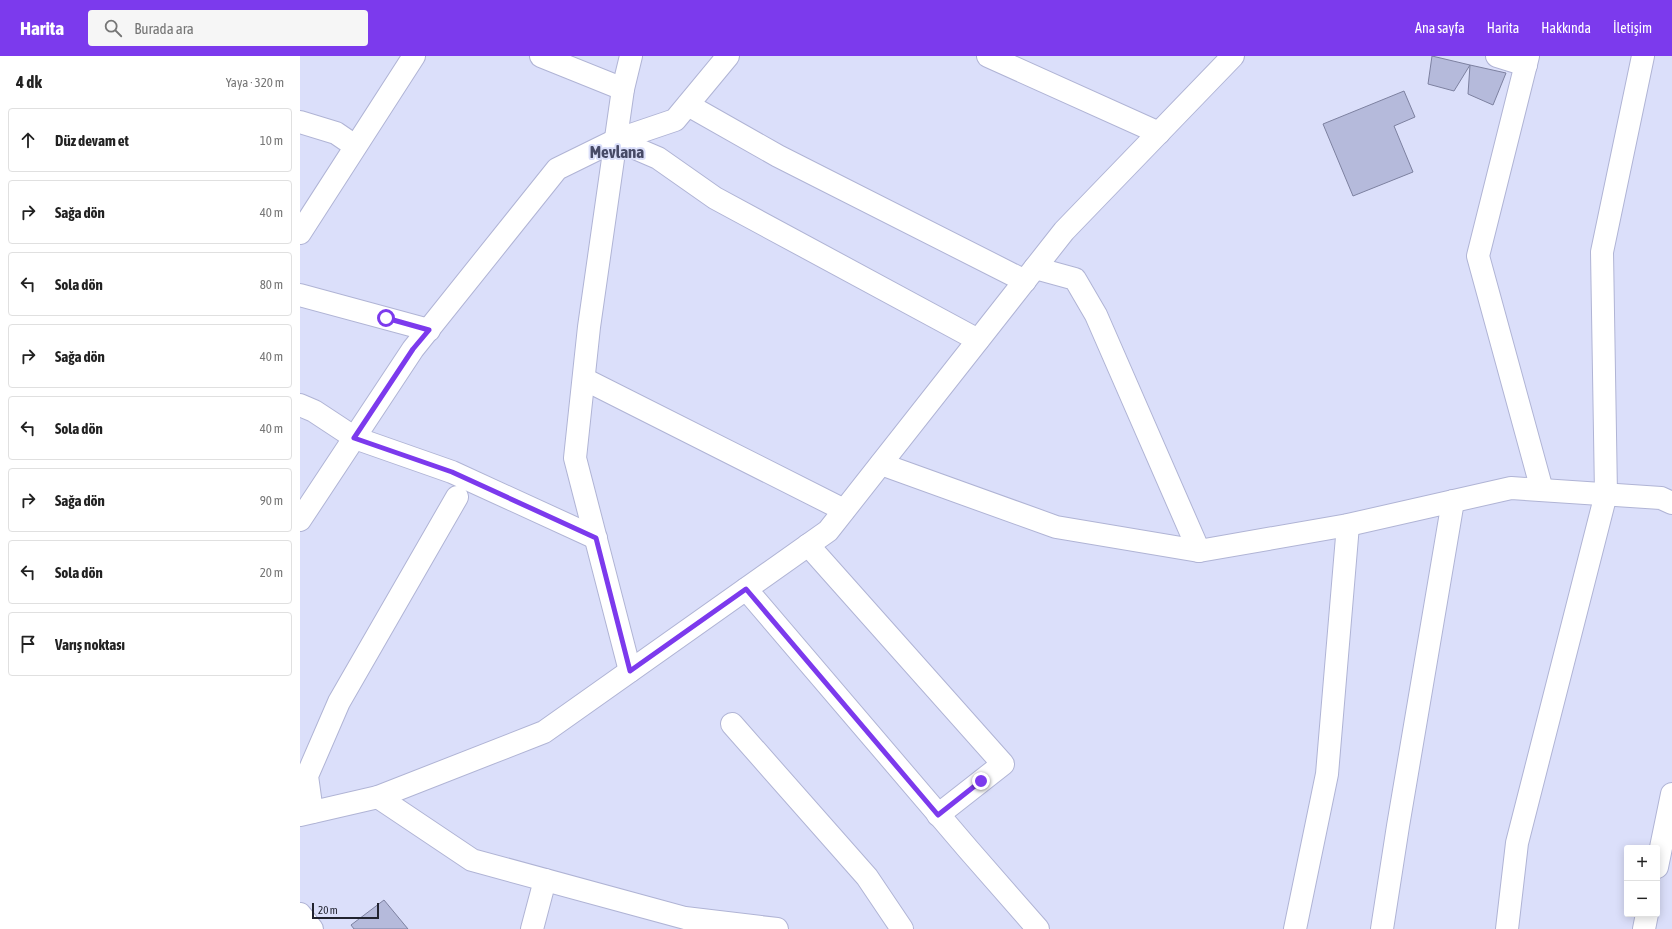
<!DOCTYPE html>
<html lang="tr">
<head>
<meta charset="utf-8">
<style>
	:root { --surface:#fff; --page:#f6f6f6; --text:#222; --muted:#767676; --line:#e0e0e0; --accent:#7c3aed }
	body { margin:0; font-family:"Asap Condensed",sans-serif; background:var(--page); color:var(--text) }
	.controls { position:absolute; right:12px; bottom:12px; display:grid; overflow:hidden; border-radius:4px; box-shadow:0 2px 10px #0003 }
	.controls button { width:36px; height:36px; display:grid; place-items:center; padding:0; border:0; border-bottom:1px solid var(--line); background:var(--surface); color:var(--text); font:20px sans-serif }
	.scale { position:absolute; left:12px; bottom:10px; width:67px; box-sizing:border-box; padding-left:4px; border:2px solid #21232f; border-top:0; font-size:11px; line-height:14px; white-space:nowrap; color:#21232f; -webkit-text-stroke:3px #dbdffa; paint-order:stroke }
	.stop { position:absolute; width:12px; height:12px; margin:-9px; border:3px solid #7c3aed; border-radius:50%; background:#fff }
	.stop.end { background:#7c3aed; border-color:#fff; box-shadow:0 1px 4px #0008 }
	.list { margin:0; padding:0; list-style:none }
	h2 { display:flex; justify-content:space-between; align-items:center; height:52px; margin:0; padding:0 16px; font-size:17px }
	h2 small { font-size:13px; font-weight:400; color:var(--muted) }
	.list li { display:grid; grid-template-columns:26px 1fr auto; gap:12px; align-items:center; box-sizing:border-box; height:64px; margin:0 8px 8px; padding:0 8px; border:1px solid var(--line); border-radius:4px }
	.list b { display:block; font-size:15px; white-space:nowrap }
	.list em { font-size:13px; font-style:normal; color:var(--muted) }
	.icon { flex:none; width:22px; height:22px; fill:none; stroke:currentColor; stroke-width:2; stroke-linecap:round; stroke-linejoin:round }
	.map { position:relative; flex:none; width:1372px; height:873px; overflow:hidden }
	header { display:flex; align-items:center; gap:24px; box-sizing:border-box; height:56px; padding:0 20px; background:var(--accent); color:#fff }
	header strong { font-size:19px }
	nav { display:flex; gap:22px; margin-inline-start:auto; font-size:14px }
	.search { width:280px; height:36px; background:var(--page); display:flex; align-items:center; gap:10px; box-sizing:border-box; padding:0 14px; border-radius:4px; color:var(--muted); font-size:15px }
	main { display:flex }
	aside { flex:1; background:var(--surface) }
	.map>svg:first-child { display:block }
</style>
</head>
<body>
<header>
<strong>Harita</strong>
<div class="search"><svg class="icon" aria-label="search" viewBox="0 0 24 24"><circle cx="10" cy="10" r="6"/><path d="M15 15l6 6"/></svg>Burada ara</div>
<nav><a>Ana sayfa</a><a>Harita</a><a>Hakkında</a><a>İletişim</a></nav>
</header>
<main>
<aside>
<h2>4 dk<small>Yaya · 320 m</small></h2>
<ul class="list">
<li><svg class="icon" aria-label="ahead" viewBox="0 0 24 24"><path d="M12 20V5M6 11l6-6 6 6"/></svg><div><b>Düz devam et</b></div><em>10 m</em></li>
<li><svg class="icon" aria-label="right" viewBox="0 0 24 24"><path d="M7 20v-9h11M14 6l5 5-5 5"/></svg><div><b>Sağa dön</b></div><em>40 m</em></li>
<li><svg class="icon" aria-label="left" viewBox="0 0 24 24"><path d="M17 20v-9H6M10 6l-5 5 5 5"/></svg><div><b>Sola dön</b></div><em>80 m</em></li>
<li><svg class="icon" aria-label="right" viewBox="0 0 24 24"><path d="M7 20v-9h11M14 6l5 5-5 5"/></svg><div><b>Sağa dön</b></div><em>40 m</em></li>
<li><svg class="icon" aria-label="left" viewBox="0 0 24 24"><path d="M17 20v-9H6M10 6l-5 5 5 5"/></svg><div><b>Sola dön</b></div><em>40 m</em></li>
<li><svg class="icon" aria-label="right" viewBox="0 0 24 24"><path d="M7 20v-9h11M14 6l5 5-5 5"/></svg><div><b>Sağa dön</b></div><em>90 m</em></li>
<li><svg class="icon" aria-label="left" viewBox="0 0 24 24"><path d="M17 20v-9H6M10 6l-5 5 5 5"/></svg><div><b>Sola dön</b></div><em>20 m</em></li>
<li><svg class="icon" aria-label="arrive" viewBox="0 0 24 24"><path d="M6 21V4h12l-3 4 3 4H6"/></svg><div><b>Varış noktası</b></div></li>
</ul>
</aside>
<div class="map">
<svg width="1372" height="873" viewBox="0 0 1372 873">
	<rect width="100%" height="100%" fill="#dbdffa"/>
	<g fill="#b5badb" stroke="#7d81a0">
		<polygon points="1132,0 1170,9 1154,35 1128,28"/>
		<polygon points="1170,9 1206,17 1193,49 1168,38"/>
		<polygon points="1104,35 1115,61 1094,70 1113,116 1053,140 1023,68"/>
		<polygon points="84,844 108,873 54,873 51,869"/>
	</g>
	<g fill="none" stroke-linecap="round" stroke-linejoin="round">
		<g stroke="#b0b4d5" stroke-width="24">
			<g id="street">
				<polyline points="241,0 323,33"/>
				<polyline points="688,0 859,77"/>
				<polyline points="1197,0 1226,9"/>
				<polyline points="1228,0 1178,200 1242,434"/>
				<polyline points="388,49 478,100 725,225"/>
				<polyline points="0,66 36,77 55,90"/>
				<polyline points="316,84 358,102 415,142 678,284"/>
				<polyline points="0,177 114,0"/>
				<polyline points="735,212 775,223 796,259 899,495"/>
				<polyline points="0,239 129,274"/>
				<polyline points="284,323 544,454"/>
				<polyline points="0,349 14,355 55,382 152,416 296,482"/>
				<polyline points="581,408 756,471 899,495 1048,469 1211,432 1361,442 1372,447"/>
				<polyline points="0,464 113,293 257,113 316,84 375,64 428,0"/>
				<polyline points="508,489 703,708 638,759"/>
				<polyline points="446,533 668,793 738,873"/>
				<polyline points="330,615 275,402 289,271 323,33 331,0"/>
				<polyline points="432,668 567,821 602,873"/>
				<polyline points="78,741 172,804 385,862 477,873"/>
				<polyline points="12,756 7,720 39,646 157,441"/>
				<polyline points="1357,811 1372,738"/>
				<polyline points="0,858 12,873"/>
				<polyline points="232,873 245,824"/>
				<polyline points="995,873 1027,718 1048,469"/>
				<polyline points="1082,873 1098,770 1153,445"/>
				<polyline points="1207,873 1217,787 1306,438 1302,196 1343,0"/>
				<polyline points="1344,873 1347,858"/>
			</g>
		</g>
		<g stroke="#b0b4d5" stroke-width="24">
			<polyline id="secondary" points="0,759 78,741 244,676 528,475 764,175 933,0"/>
		</g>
		<use href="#street" stroke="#fff" stroke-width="22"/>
		<use href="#secondary" stroke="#fff" stroke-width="22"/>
	</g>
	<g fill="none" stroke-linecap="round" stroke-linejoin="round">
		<polyline stroke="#7c3aed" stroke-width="5" points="86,262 129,274 113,293 54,382 152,416 296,482 330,615 446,533 638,759 681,725"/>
	</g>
	<g text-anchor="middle" stroke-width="4" stroke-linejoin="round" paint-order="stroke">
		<g font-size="17" font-weight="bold" fill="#474a66" stroke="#dbdffa">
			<text x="317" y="102">Mevlana</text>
		</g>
	</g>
</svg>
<div class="controls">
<button>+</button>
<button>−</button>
</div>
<div class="scale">20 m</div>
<div class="stop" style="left:86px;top:262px"></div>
<div class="stop end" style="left:681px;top:725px"></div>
</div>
</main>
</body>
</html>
